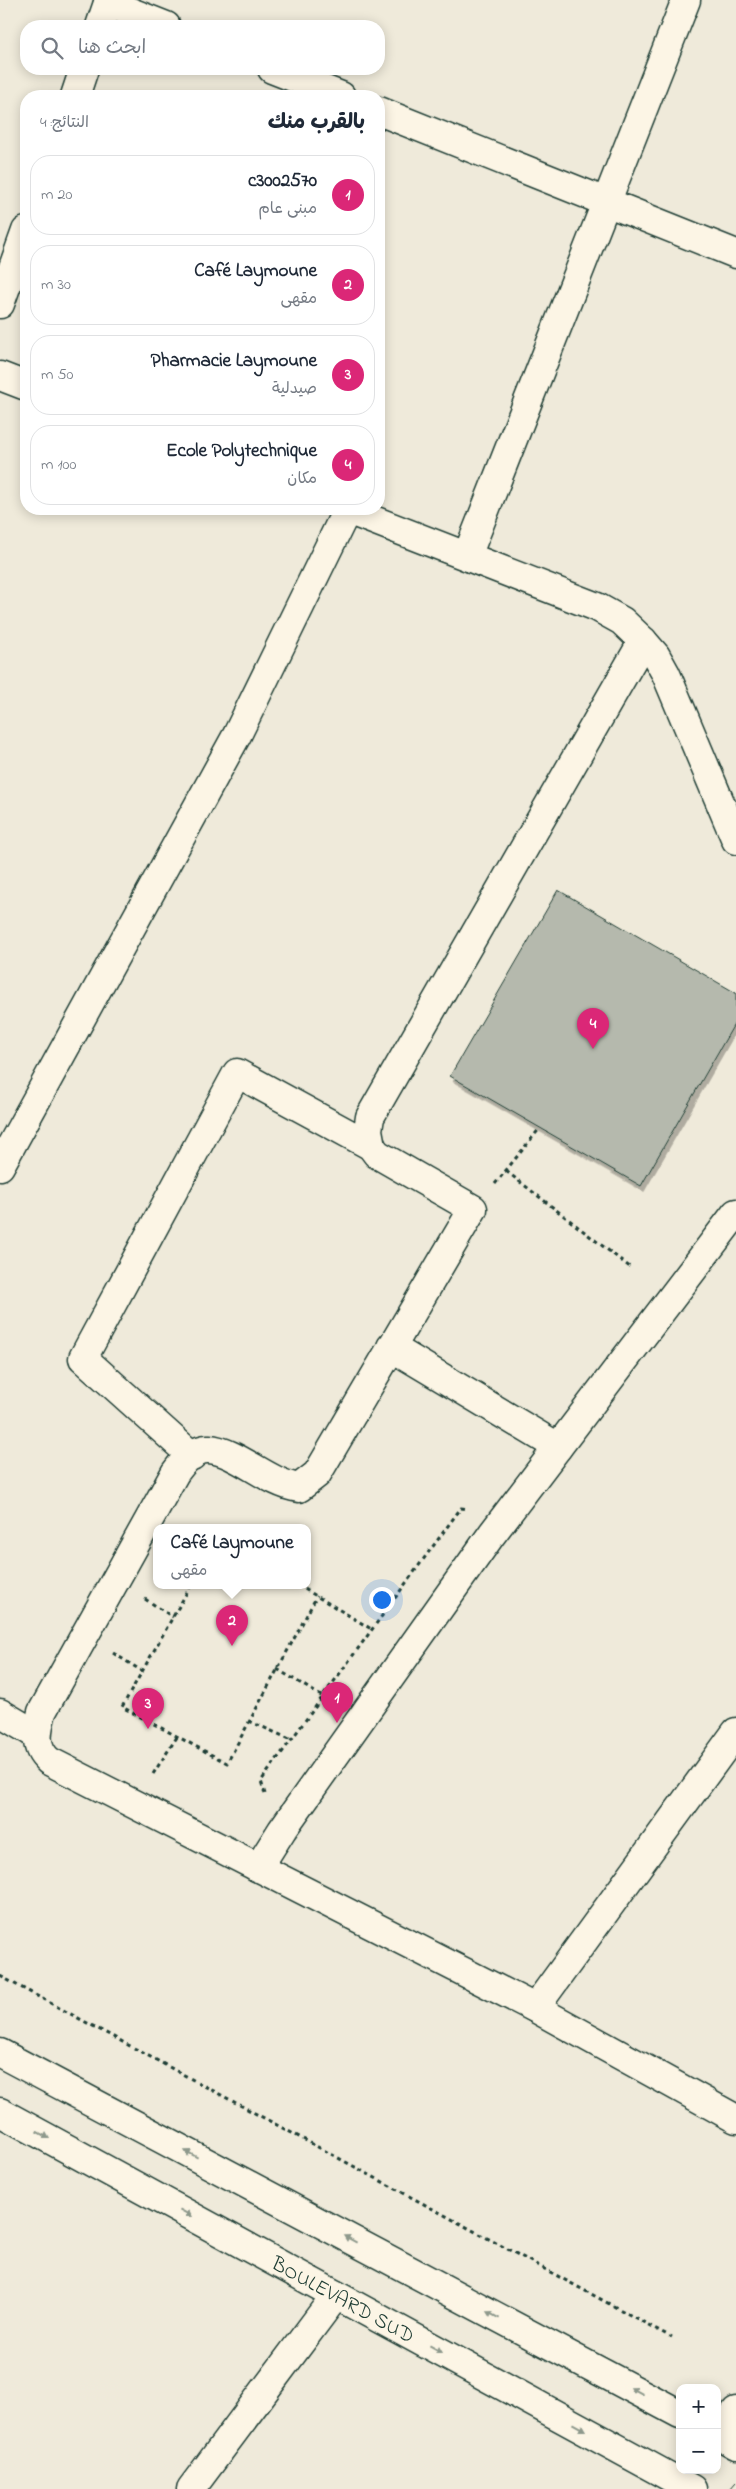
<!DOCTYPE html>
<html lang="ar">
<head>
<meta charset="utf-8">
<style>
	:root { --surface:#fff; --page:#f6f6f7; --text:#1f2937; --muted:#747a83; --line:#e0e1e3; --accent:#db2777 }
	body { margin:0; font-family:"Indie Flower","Playpen Sans Arabic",sans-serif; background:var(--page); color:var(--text); direction:rtl }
	.controls { position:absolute; right:15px; bottom:15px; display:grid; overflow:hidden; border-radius:10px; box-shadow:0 2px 12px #0003 }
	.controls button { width:45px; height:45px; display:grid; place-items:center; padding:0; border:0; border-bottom:1px solid var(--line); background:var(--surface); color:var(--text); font:25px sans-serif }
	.you { position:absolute; left:381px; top:1599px; width:18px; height:18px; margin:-12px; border:4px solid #fff; border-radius:50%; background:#1a73e8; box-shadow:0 0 0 8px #1a73e833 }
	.badge { display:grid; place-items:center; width:32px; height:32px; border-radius:50%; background:var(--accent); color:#fff; font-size:16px; font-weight:700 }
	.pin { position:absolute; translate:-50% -41px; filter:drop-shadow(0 1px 2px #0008) }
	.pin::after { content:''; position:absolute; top:26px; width:18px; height:15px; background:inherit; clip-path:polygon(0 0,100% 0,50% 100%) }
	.popup { position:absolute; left:153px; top:1524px; width:158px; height:65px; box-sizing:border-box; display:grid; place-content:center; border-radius:10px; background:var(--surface); filter:drop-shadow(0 1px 4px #0005); font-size:16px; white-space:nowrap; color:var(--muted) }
	.popup b { font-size:19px; color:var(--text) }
	.popup::after { content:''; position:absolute; left:50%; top:100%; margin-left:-10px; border:10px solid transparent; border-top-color:var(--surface) }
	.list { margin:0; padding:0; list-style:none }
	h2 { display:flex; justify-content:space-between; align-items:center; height:65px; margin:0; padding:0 20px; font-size:21px }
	h2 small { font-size:16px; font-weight:400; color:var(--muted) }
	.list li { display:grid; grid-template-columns:32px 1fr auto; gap:15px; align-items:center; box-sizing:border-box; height:80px; margin:0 10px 10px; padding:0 10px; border:1px solid var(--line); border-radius:20px }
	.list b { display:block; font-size:19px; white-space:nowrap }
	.list p { margin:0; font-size:16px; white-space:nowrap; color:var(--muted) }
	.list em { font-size:16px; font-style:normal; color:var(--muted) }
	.icon { flex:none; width:28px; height:28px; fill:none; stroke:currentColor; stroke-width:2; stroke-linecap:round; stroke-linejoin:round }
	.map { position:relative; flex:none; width:736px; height:2489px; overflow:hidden; direction:ltr }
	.search { position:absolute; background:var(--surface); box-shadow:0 2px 12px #0003; left:20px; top:20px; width:365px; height:55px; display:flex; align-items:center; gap:12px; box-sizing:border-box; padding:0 18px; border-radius:20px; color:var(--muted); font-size:19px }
	.panel { position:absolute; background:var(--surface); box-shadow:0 2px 12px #0003; left:20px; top:90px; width:365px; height:425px; border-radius:20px; direction:rtl }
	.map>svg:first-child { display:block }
</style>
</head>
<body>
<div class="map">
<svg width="736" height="2489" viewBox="0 0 736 2489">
	<defs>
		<filter id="shadow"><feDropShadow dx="3" dy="5.5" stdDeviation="0" flood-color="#0004"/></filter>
	</defs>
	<rect width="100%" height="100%" fill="#efeada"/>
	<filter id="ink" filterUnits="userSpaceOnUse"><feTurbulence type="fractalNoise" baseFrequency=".02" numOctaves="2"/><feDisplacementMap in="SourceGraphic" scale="10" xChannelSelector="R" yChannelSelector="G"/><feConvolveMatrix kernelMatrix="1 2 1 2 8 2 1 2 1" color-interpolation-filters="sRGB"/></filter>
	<g filter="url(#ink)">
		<polygon fill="#b5b9ad" stroke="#1f3d34" filter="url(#shadow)" points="558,890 736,993 736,1021 641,1186 450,1076"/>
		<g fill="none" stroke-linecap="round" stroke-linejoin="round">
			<g stroke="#1f3d34" stroke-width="31">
				<g id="minor">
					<polyline points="108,3 166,26"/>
					<polyline points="100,26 109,0"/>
					<polyline points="272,69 341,96"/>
					<polyline points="75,96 84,69"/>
					<polyline points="379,111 736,254"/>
					<polyline points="0,304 26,231"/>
					<polyline points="0,376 26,386"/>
					<polyline points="345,509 597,607 622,621 643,641 656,656 666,674 736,840"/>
					<polyline points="467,556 686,0"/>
					<polyline points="371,1146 368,1130 370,1117 643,641"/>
					<polyline points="0,1166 237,735 347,510"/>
					<polyline points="391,1347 558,1447"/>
					<path d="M192,1456L83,1358L237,1073L371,1146L377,1154L473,1209L323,1464L317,1474L299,1488C267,1483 237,1451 209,1449C194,1448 182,1463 175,1473L42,1712C37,1731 33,1747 49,1761L535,2008L736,2119"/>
					<polyline points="0,1713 37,1735"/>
					<polyline points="258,1868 282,1830 492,1534 736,1213"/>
					<polyline points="535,2008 736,1732"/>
					<polyline points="191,2489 336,2295"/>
				</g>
			</g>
			<g stroke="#1f3d34" stroke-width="31">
				<polyline id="tertiary" points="717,2438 736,2411"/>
			</g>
			<g stroke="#1f3d34" stroke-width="31">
				<g id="secondary">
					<polyline points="0,2053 680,2414"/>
					<path id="s1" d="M0,2112L692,2489"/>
					<polyline points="717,2434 736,2445"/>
				</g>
			</g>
			<g stroke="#1f3d34" stroke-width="3" stroke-dasharray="4 4" stroke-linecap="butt">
				<polyline points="506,1171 631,1268"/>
				<polyline points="495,1184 540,1128"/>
				<polyline points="191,1585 122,1707 227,1763 317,1596"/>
				<polyline points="298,1585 373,1630"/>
				<polyline points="145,1599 173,1617"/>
				<polyline points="113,1653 142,1671"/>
				<polyline points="277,1669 323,1697"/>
				<polyline points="249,1721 292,1740"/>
				<polyline points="153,1774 177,1737"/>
				<polyline points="265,1794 261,1781 461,1508 468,1509"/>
				<polyline points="0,1976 671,2337"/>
			</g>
			<use href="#minor" stroke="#fcf5e5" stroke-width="28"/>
			<use href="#tertiary" stroke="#fcf5e5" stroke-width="28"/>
			<use href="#secondary" stroke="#fcf5e5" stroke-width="28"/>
			<polyline stroke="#1f3d34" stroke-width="1" points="730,2489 736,2482"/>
		</g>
		<defs><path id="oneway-solid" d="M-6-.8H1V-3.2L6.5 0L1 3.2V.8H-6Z" transform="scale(1.25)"/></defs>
		<g fill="#8e998c">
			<use href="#oneway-solid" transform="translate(43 2135) rotate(29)"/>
			<use href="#oneway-solid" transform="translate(191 2154) rotate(-152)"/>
			<use href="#oneway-solid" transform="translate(186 2213) rotate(29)"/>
			<use href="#oneway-solid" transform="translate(350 2239) rotate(-152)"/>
			<use href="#oneway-solid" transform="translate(493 2315) rotate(-152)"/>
			<use href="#oneway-solid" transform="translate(436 2349) rotate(29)"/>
			<use href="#oneway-solid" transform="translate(637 2391) rotate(-152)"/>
			<use href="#oneway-solid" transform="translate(579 2427) rotate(29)"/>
		</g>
	</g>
	<g text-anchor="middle" stroke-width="4" stroke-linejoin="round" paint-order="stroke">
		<g font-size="21" fill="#1f3d34" stroke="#fcf5e5">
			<text dy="7" stroke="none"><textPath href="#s1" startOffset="391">BOULEVARD SUD</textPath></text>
		</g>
	</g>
</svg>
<div class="controls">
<button>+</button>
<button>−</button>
</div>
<div class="you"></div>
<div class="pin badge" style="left:337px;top:1723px">1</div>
<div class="pin badge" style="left:232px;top:1646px">2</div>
<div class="popup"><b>Café Laymoune</b>مقهى</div>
<div class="pin badge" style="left:148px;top:1729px">3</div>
<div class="pin badge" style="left:593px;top:1049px">4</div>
<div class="search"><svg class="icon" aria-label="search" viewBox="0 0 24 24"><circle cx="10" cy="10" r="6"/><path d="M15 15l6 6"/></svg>ابحث هنا</div>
<section class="panel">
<h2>بالقرب منك<small>النتائج: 4</small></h2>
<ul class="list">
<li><span class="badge">1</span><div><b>c3002570</b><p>مبنى عام</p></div><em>20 m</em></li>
<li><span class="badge">2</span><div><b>Café Laymoune</b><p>مقهى</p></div><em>30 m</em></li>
<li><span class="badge">3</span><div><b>Pharmacie Laymoune</b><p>صيدلية</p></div><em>50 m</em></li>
<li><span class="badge">4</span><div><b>Ecole Polytechnique</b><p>مكان</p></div><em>100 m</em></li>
</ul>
</section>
</div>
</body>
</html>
